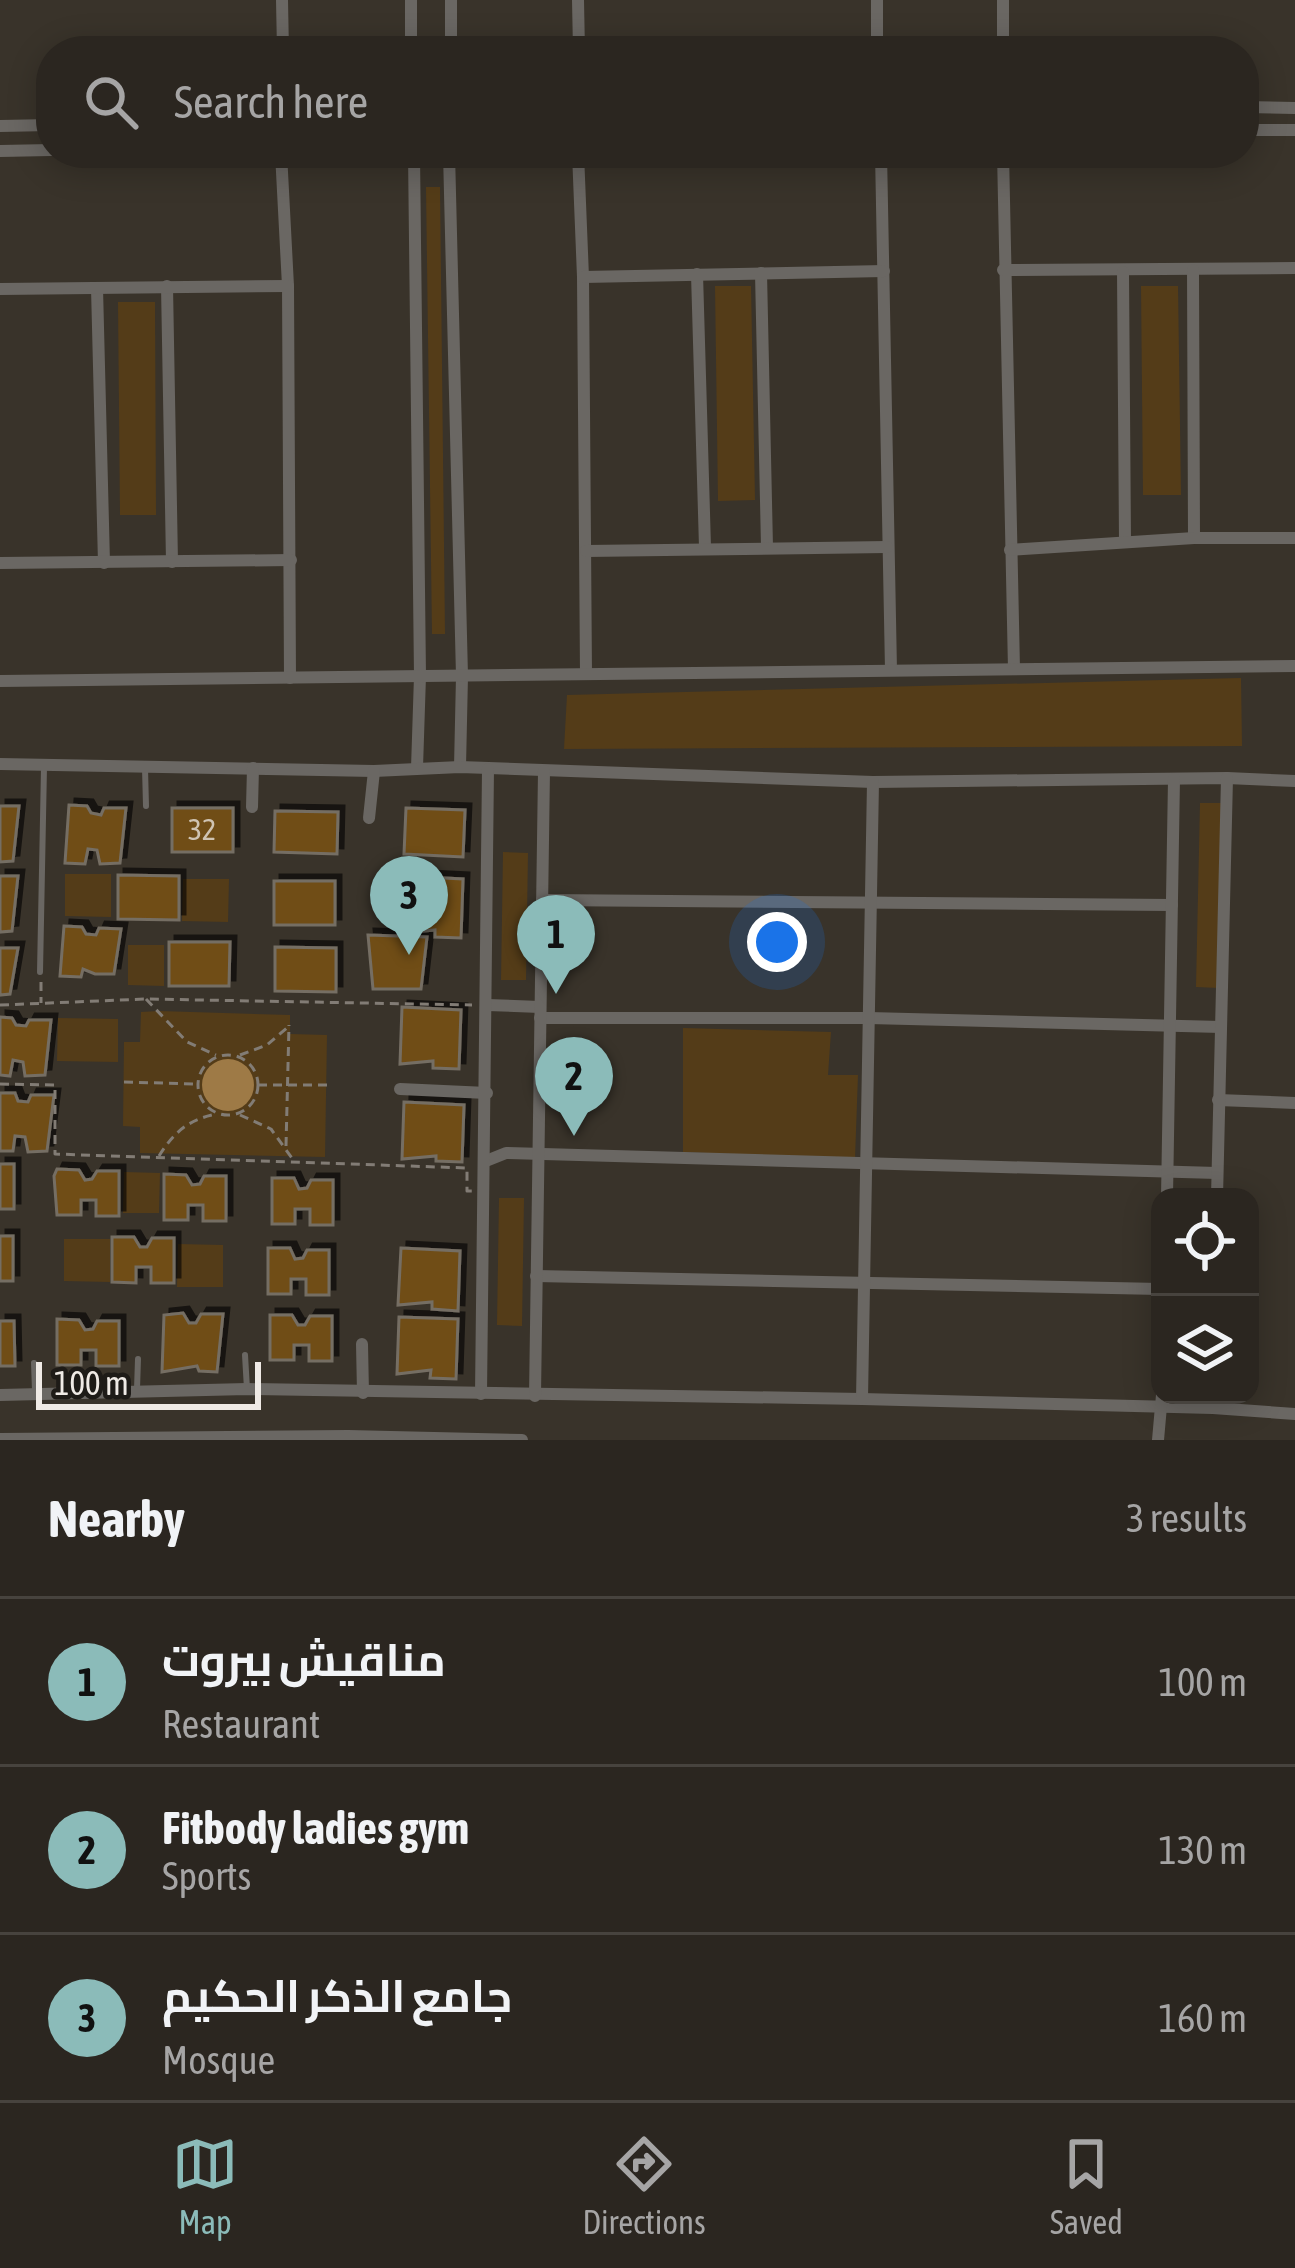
<!DOCTYPE html>
<html lang="en">
<head>
<meta charset="utf-8">
<style>
	:root { --surface:#2b2620; --page:#332e29; --text:#f1f3f6; --muted:#a6a5a5; --line:#47433e; --accent:#8bbbb9 }
	body { margin:0; font-family:"Asap Condensed",Cairo,sans-serif; background:var(--page); color:var(--text) }
	.controls { position:absolute; right:36px; bottom:36px; display:grid; overflow:hidden; border-radius:24px; box-shadow:0 6px 30px #0003 }
	.controls button { width:108px; height:108px; display:grid; place-items:center; padding:0; border:0; border-bottom:3px solid var(--line); background:var(--surface); color:var(--text); font:60px sans-serif }
	.scale { position:absolute; left:36px; bottom:30px; width:225px; box-sizing:border-box; padding-left:12px; border:6px solid #efeae5; border-top:0; font-size:33px; line-height:42px; white-space:nowrap; color:#efeae5; -webkit-text-stroke:9px #1e1b17; paint-order:stroke }
	.you { position:absolute; left:777px; top:942px; width:42px; height:42px; margin:-30px; border:9px solid #fff; border-radius:50%; background:#1a73e8; box-shadow:0 0 0 18px #1a73e833 }
	.badge { display:grid; place-items:center; width:78px; height:78px; border-radius:50%; background:var(--accent); color:#111; font-size:39px; font-weight:700 }
	.pin { position:absolute; translate:-50% -99px; filter:drop-shadow(0 3px 6px #0008) }
	.pin::after { content:''; position:absolute; top:63px; width:42px; height:36px; background:inherit; clip-path:polygon(0 0,100% 0,50% 100%) }
	.list { margin:0; padding:0; list-style:none }
	h2 { display:flex; justify-content:space-between; align-items:center; height:156px; margin:0; padding:0 48px; font-size:51px }
	h2 small { font-size:39px; font-weight:400; color:var(--muted) }
	.list li { display:grid; grid-template-columns:78px 1fr auto; gap:36px; align-items:center; box-sizing:border-box; height:168px; padding:0 48px; border-top:3px solid var(--line) }
	.list b { display:block; font-size:45px; white-space:nowrap }
	.list p { margin:0; font-size:39px; white-space:nowrap; color:var(--muted) }
	.list em { font-size:39px; font-style:normal; color:var(--muted) }
	.icon { flex:none; width:66px; height:66px; fill:none; stroke:currentColor; stroke-width:2; stroke-linecap:round; stroke-linejoin:round }
	.map { position:relative; flex:none; width:1295px; height:1440px; overflow:hidden }
	.search { position:absolute; background:var(--surface); box-shadow:0 6px 30px #0003; left:36px; right:36px; top:36px; height:132px; display:flex; align-items:center; gap:30px; box-sizing:border-box; padding:0 42px; border-radius:48px; color:var(--muted); font-size:45px }
	.sheet { height:660px; background:var(--surface) }
	nav { display:flex; justify-content:space-around; align-items:center; box-sizing:border-box; height:168px; border-top:3px solid var(--line); background:var(--surface); font-size:33px; color:var(--muted) }
	nav a { display:grid; justify-items:center; gap:6px }
	nav .on { color:var(--accent) }
	.map>svg:first-child { display:block }
</style>
</head>
<body>
<div class="map">
<svg width="1295" height="1440" viewBox="0 0 1295 1440">
	<defs>
		<filter id="shadow"><feDropShadow dx="6" dy="-6" stdDeviation="0" flood-color="#0009"/></filter>
	</defs>
	<rect width="100%" height="100%" fill="#39332a"/>
	<g fill="#543c18">
		<polygon points="426,187 440,187 445,634 432,634"/>
		<polygon points="715,286 751,286 755,500 718,501"/>
		<polygon points="1141,286 1178,286 1181,495 1143,495"/>
		<polygon points="118,302 155,302 156,515 120,515"/>
		<polygon points="1241,678 1242,746 564,749 567,695"/>
		<polygon points="1200,803 1223,803 1219,988 1196,987"/>
		<polygon points="503,852 528,853 526,980 501,980"/>
		<polygon points="65,874 111,874 111,917 65,916"/>
		<polygon points="183,879 229,879 228,922 182,921"/>
		<polygon points="128,945 164,945 164,986 128,985"/>
		<polygon points="159,1011 290,1015 290,1034 327,1035 325,1157 140,1153 140,1127 123,1126 124,1042 140,1042 141,1012"/>
		<polygon points="58,1018 118,1019 118,1062 57,1061"/>
		<polygon points="683,1028 831,1032 828,1075 858,1075 855,1159 683,1152"/>
		<polygon points="124,1172 160,1173 159,1213 123,1213"/>
		<polygon points="499,1198 524,1198 522,1326 497,1325"/>
		<polygon points="64,1239 110,1239 110,1282 64,1281"/>
		<polygon points="178,1244 223,1245 223,1287 177,1287"/>
	</g>
	<circle fill="#9e7a46" cx="228" cy="1085" r="26"/>
	<g fill="#6f4d17" stroke="#756e64" stroke-width="3" filter="url(#shadow)">
		<polygon points="69,805 87,806 91,813 101,815 104,808 126,808 120,863 100,864 97,850 88,849 85,864 65,863"/>
		<polygon points="0,806 19,806 13,861 0,862"/>
		<rect x="172" y="808" width="61" height="44"/>
		<polygon points="406,808 465,810 463,857 404,854"/>
		<polygon points="275,811 338,812 337,854 274,852"/>
		<polygon points="118,875 179,876 179,920 118,919"/>
		<polygon points="0,876 18,876 12,931 0,932"/>
		<polygon points="403,876 463,879 461,938 435,937 435,930 401,933"/>
		<rect x="274" y="881" width="61" height="44"/>
		<polygon points="64,926 82,927 86,934 96,935 99,928 121,929 114,974 95,974 83,969 81,977 60,976"/>
		<polygon points="368,935 427,937 421,989 373,989"/>
		<polygon points="169,942 230,942 229,986 169,986"/>
		<polygon points="275,947 336,948 336,992 275,991"/>
		<polygon points="0,948 18,948 10,994 0,995"/>
		<polygon points="402,1007 461,1010 459,1069 433,1068 433,1061 400,1064"/>
		<polygon points="0,1017 12,1018 16,1025 26,1026 29,1020 51,1020 45,1075 25,1076 23,1062 13,1060 10,1076 0,1075"/>
		<polygon points="0,1093 15,1093 18,1101 28,1102 31,1095 54,1095 47,1151 28,1152 25,1137 15,1136 13,1151 0,1151"/>
		<polygon points="404,1102 464,1105 462,1162 436,1161 436,1156 402,1159"/>
		<rect x="0" y="1164" width="14" height="45"/>
		<polygon points="57,1169 79,1170 85,1180 92,1179 97,1171 119,1171 119,1216 96,1216 96,1200 81,1200 81,1215 57,1215 54,1176"/>
		<polygon points="164,1174 186,1175 192,1185 200,1184 204,1176 226,1176 226,1221 203,1221 203,1205 188,1205 188,1220 164,1220"/>
		<polygon points="272,1178 294,1178 299,1189 307,1188 311,1180 333,1180 333,1225 310,1225 310,1209 295,1209 295,1224 272,1224"/>
		<rect x="0" y="1236" width="13" height="45"/>
		<polygon points="112,1237 134,1237 140,1247 147,1247 152,1238 174,1238 174,1283 151,1283 151,1267 136,1267 136,1283 112,1282"/>
		<polygon points="268,1248 290,1248 295,1259 303,1258 307,1250 329,1250 329,1295 306,1295 306,1279 291,1279 291,1294 268,1294"/>
		<polygon points="401,1248 460,1251 458,1311 432,1309 432,1302 398,1305"/>
		<polygon points="183,1313 189,1323 196,1323 201,1314 223,1314 217,1372 199,1371 197,1366 162,1372 164,1315"/>
		<polygon points="270,1315 292,1315 298,1325 305,1325 310,1316 332,1316 332,1361 309,1361 309,1345 294,1345 294,1360 270,1360"/>
		<polygon points="399,1317 458,1319 456,1379 430,1378 431,1370 397,1374"/>
		<polygon points="57,1319 79,1320 85,1330 93,1329 97,1321 119,1321 119,1366 96,1366 96,1350 81,1350 81,1365 57,1365"/>
		<polygon points="0,1321 14,1321 15,1366 0,1366"/>
	</g>
	<g fill="none" stroke-linecap="round" stroke-linejoin="round">
		<g stroke="#827c75" stroke-width="3" stroke-dasharray="9 6" stroke-linecap="butt">
			<polyline points="41,982 41,1003"/>
			<polyline points="146,999 187,1042 216,1055"/>
			<polyline points="0,1005 146,999 472,1005"/>
			<circle cx="228" cy="1085" r="30"/>
			<polyline points="240,1055 267,1045 288,1027"/>
			<polyline points="124,1082 196,1084"/>
			<polyline points="0,1084 55,1085 55,1154 467,1168 467,1191 472,1191"/>
			<polyline points="258,1085 332,1085"/>
			<polyline points="240,1115 271,1129 294,1161"/>
			<polyline points="286,1146 289,1025"/>
			<path d="M159,1156C174,1132 189,1119 217,1114"/>
		</g>
		<g stroke="#6a6763" stroke-width="6">
			<polyline points="145,768 146,806"/>
			<polyline points="40,972 44,767"/>
			<polyline points="245,1355 247,1389"/>
			<polyline points="34,1363 35,1391"/>
			<polyline points="137,1389 138,1359"/>
		</g>
		<g stroke="#6a6763" stroke-width="12">
			<polyline points="282,0 283,51"/>
			<polyline points="411,0 411,51"/>
			<polyline points="451,0 451,51"/>
			<polyline points="578,0 579,51"/>
			<polyline points="877,0 877,51"/>
			<polyline points="1003,51 1003,0"/>
			<polyline points="1244,107 1295,108"/>
			<polyline points="0,126 51,125"/>
			<polyline points="1244,130 1295,130"/>
			<polyline points="0,151 51,150"/>
			<polyline points="281,153 288,286 290,678"/>
			<polyline points="414,153 420,676 417,768"/>
			<polyline points="427,153 441,153"/>
			<polyline points="449,153 462,676 460,767"/>
			<polyline points="578,153 583,277 586,674"/>
			<polyline points="881,153 891,670"/>
			<polyline points="1003,153 1014,669"/>
			<polyline points="1003,270 1295,268"/>
			<polyline points="1193,270 1194,538"/>
			<polyline points="1123,272 1125,541"/>
			<polyline points="761,273 767,547"/>
			<polyline points="697,274 705,547"/>
			<polyline points="583,277 884,271"/>
			<polyline points="167,286 172,562"/>
			<polyline points="97,288 104,563"/>
			<polyline points="0,289 288,286"/>
			<polyline points="1010,550 1194,538 1295,538"/>
			<polyline points="586,551 887,547"/>
			<polyline points="0,563 291,560"/>
			<polyline points="0,681 1295,666"/>
			<polyline points="0,764 374,771 460,767 873,782 1227,778 1295,781"/>
			<polyline points="252,807 253,768"/>
			<polyline points="369,818 374,771"/>
			<polyline points="542,900 1172,905"/>
			<polyline points="487,1005 540,1007"/>
			<polyline points="540,1018 869,1018 1221,1027"/>
			<polyline points="400,1089 487,1093"/>
			<polyline points="1218,1100 1295,1103"/>
			<polyline points="486,1161 506,1153 1217,1173"/>
			<polyline points="1167,1197 1174,779"/>
			<polyline points="1217,1197 1227,778"/>
			<polyline points="536,1276 1160,1289"/>
			<polyline points="362,1344 363,1393"/>
			<polyline points="481,1394 488,769"/>
			<polyline points="0,1395 247,1389 862,1399 1213,1408 1295,1414"/>
			<polyline points="535,1396 544,771"/>
			<polyline points="862,1399 873,782"/>
			<polyline points="0,1439 348,1436 522,1440"/>
			<polyline points="1158,1440 1162,1395"/>
		</g>
	</g>
	<g text-anchor="middle" stroke-width="12" stroke-linejoin="round" paint-order="stroke">
		<g font-size="30" fill="#cfc3b2">
			<text x="202" y="840">32</text>
		</g>
	</g>
</svg>
<div class="controls">
<button><svg class="icon" aria-label="locate" viewBox="0 0 24 24"><circle cx="12" cy="12" r="6"/><path d="M12 2v4M12 18v4M2 12h4M18 12h4"/></svg></button>
<button><svg class="icon" aria-label="layers" viewBox="0 0 24 24"><path d="M12 4l9 5-9 5-9-5zM3 14l9 5 9-5"/></svg></button>
</div>
<div class="scale">100 m</div>
<div class="you"></div>
<div class="pin badge" style="left:556px;top:994px">1</div>
<div class="pin badge" style="left:574px;top:1136px">2</div>
<div class="pin badge" style="left:409px;top:955px">3</div>
<div class="search"><svg class="icon" aria-label="search" viewBox="0 0 24 24"><circle cx="10" cy="10" r="6"/><path d="M15 15l6 6"/></svg>Search here</div>
</div>
<section class="sheet">
<h2>Nearby<small>3 results</small></h2>
<ul class="list">
<li><span class="badge">1</span><div><b>مناقيش بيروت</b><p>Restaurant</p></div><em>100 m</em></li>
<li><span class="badge">2</span><div><b>Fitbody ladies gym</b><p>Sports</p></div><em>130 m</em></li>
<li><span class="badge">3</span><div><b>جامع الذكر الحكيم</b><p>Mosque</p></div><em>160 m</em></li>
</ul>
</section>
<nav>
<a class="on"><svg class="icon" aria-label="map" viewBox="0 0 24 24"><path d="M3 6l6-2 6 2 6-2v14l-6 2-6-2-6 2zM9 4v14M15 6v14"/></svg>Map</a>
<a><svg class="icon" aria-label="directions" viewBox="0 0 24 24"><path d="M12 3l9 9-9 9-9-9zM9 14v-3h6M13 9l2 2-2 2"/></svg>Directions</a>
<a><svg class="icon" aria-label="saved" viewBox="0 0 24 24"><path d="M7 4h10v16l-5-4-5 4z"/></svg>Saved</a>
</nav>
</body>
</html>
